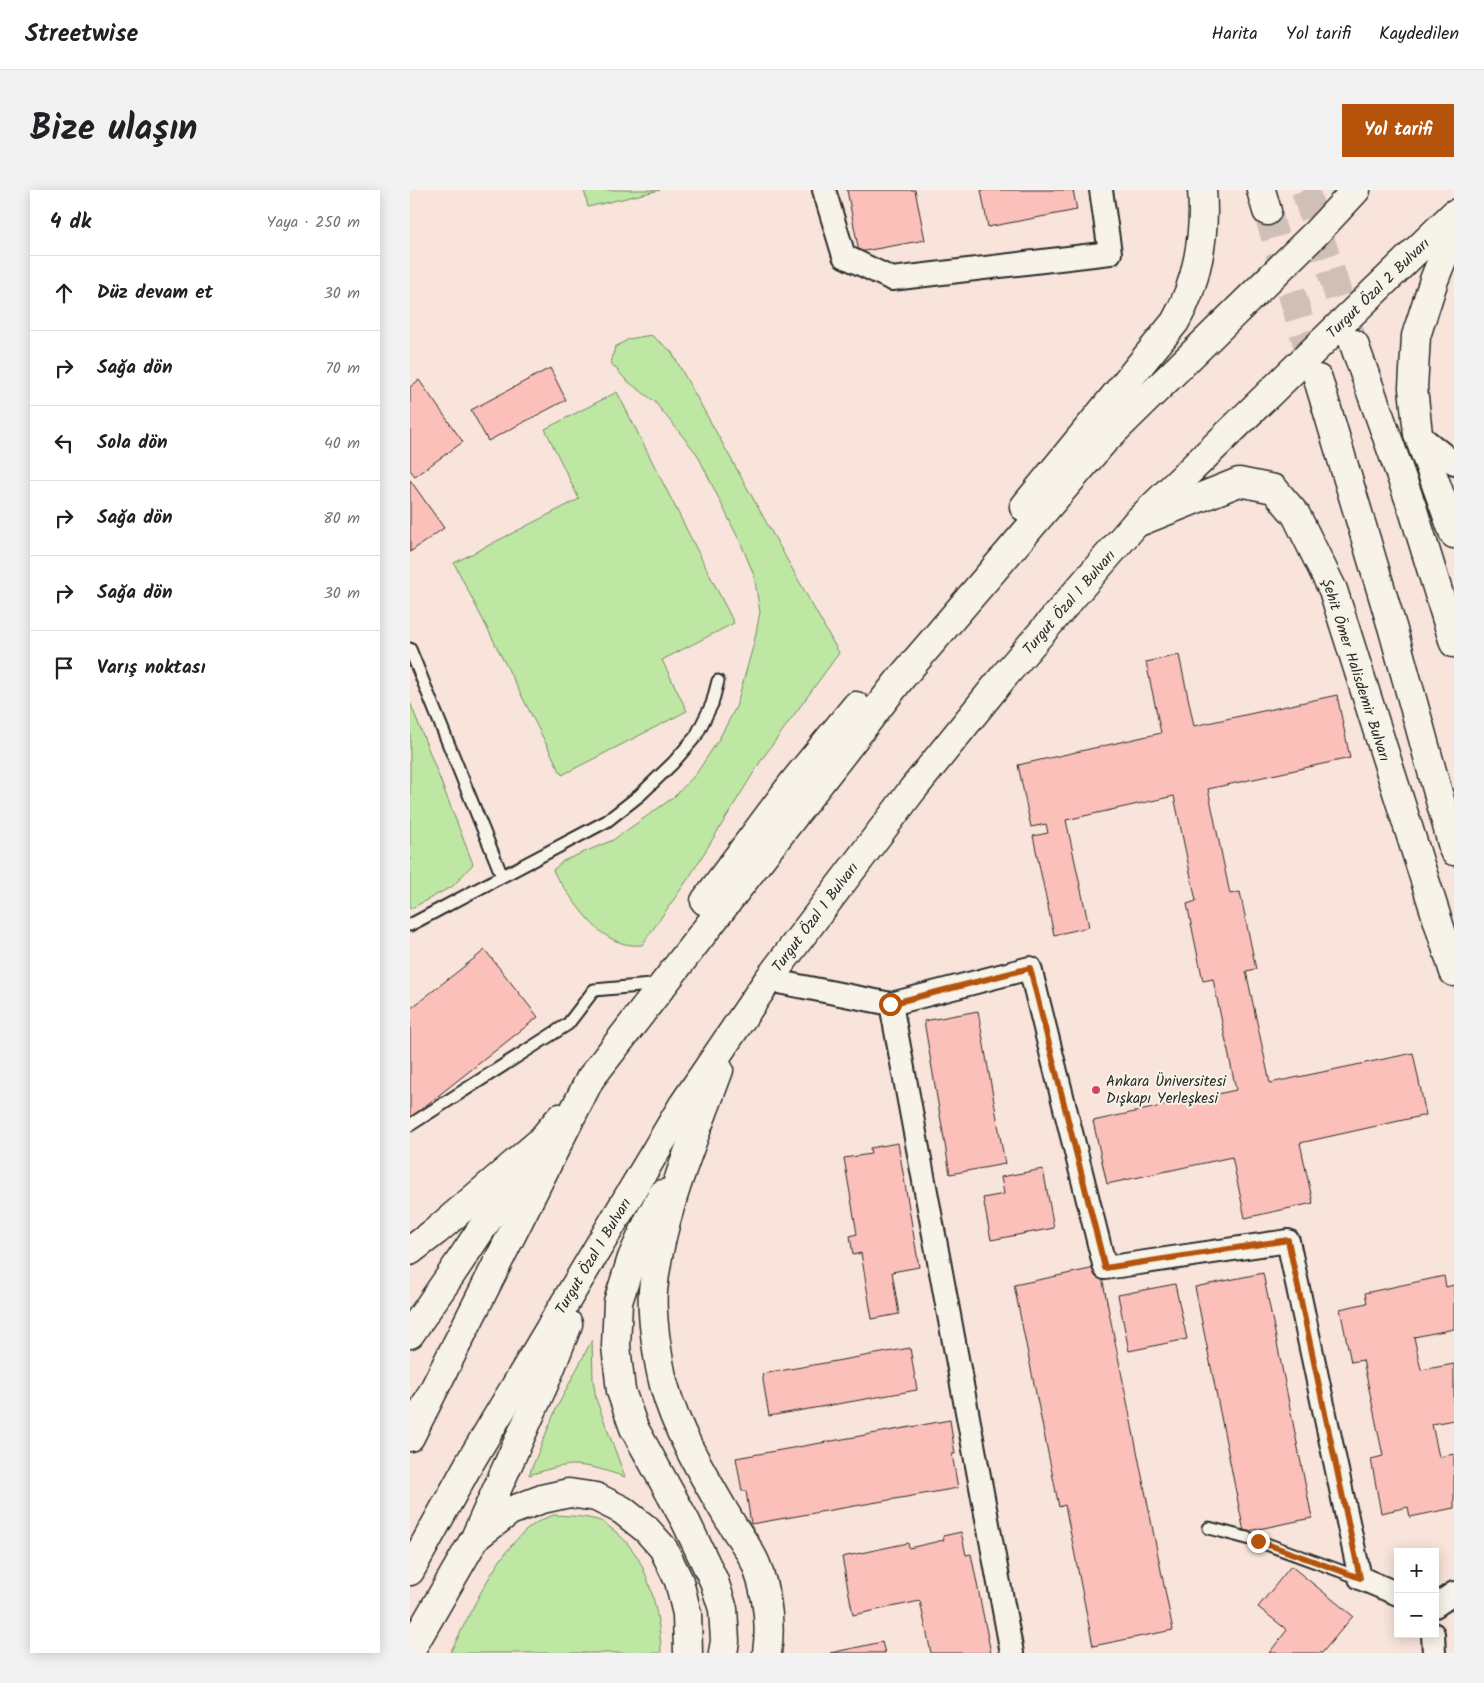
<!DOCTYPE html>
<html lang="tr">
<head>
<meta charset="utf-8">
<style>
	:root { --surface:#fff; --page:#f2f2f2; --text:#202124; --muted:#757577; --line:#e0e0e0; --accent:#b45309 }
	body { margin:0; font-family:Kalam,sans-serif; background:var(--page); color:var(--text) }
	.controls { position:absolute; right:15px; bottom:15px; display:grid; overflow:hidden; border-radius:0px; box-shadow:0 2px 12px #0003 }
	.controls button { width:45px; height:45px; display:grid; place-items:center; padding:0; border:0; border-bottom:1px solid var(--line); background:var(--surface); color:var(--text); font:25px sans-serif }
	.stop { position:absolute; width:15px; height:15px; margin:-11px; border:4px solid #b45309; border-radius:50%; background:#fff }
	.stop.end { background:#b45309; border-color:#fff; box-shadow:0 1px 5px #0008 }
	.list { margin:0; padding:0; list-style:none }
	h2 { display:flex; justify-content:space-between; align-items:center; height:65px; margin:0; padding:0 20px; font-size:21px }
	h2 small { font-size:16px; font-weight:400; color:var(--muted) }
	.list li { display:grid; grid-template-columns:32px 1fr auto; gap:15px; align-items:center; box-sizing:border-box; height:75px; padding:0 20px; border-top:1px solid var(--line) }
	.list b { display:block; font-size:19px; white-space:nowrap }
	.list em { font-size:16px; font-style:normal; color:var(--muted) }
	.icon { flex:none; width:28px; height:28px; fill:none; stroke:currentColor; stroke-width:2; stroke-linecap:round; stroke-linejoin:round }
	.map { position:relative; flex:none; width:1044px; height:1463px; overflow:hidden; border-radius:0px }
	header { display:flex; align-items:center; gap:30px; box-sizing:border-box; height:70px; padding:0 25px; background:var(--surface); border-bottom:1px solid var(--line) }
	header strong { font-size:24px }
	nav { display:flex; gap:28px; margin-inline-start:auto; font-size:18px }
	.intro { display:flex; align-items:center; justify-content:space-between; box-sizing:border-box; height:120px; padding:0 30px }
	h1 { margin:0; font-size:35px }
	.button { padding:12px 22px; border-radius:0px; background:var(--accent); color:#fff; font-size:18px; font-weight:700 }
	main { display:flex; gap:30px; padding:0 30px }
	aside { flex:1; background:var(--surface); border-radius:0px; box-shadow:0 2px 12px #0003 }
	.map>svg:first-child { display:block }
</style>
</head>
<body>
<header>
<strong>Streetwise</strong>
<nav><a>Harita</a><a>Yol tarifi</a><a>Kaydedilen</a></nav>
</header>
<div class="intro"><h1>Bize ulaşın</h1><a class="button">Yol tarifi</a></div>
<main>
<aside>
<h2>4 dk<small>Yaya · 250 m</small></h2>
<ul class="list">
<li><svg class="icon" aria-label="ahead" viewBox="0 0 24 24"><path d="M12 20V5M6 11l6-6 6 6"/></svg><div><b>Düz devam et</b></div><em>30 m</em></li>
<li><svg class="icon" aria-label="right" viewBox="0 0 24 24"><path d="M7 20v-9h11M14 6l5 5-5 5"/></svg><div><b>Sağa dön</b></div><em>70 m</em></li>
<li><svg class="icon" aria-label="left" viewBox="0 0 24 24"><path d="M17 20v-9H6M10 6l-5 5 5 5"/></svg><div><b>Sola dön</b></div><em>40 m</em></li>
<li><svg class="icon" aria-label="right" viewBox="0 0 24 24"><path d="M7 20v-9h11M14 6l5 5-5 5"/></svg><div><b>Sağa dön</b></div><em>80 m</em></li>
<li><svg class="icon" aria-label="right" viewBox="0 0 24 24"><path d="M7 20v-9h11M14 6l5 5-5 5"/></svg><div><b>Sağa dön</b></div><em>30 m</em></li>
<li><svg class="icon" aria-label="arrive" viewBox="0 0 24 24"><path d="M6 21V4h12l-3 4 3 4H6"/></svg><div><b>Varış noktası</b></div></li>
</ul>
</aside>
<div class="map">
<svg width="1044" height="1463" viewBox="0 0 1044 1463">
	<rect width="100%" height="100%" fill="#f8e4da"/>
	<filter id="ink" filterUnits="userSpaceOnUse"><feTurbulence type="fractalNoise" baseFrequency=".02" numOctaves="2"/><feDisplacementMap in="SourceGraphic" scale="10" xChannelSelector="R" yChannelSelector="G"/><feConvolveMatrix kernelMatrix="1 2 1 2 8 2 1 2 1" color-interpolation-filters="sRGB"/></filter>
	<g filter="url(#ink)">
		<g fill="#bee7a3" stroke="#748967">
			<polygon points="174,0 250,0 178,17"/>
			<path d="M241,145L261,161L429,463L352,569L280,686L232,755C191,759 169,717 147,688L143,680L153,671L203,650L264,607L286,584L309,549L326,517L344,453L350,422L344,385L332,356L287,264L244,211L216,190L201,173L205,157L219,149Z"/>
			<polygon points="207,202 324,433 252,470 277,521 152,585 44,373 169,309 135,239"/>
			<polygon points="0,512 63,674 43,696 0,719"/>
			<path d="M182,1150L183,1189L186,1209L215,1287C197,1281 180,1275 161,1275C147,1276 133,1281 119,1285L146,1219Z"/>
			<path d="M144,1325C159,1326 178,1326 193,1332C196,1334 199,1337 202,1339C209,1344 216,1351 221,1358C240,1381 251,1433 251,1463H40C61,1423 88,1357 126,1333C132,1329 138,1327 144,1325Z"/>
		</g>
		<g fill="#fbc0b9" stroke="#2b2b2b">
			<polygon points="437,0 505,0 515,50 449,62"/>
			<polygon points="571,0 663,0 667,20 578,37"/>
			<polygon points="140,178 156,210 78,251 61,220"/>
			<polygon points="9,190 53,252 5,286 0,280 0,197"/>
			<polygon points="0,290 34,338 0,362"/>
			<polygon points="769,465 784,536 927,505 940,568 798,599 820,704 830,702 846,779 836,781 860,893 1003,863 1016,925 890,953 903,1013 835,1028 822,967 697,994 683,931 826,900 803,789 793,791 777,714 786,711 764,606 656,630 679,737 644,745 623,646 638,643 636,634 621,637 608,575 751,543 736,472"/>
			<polygon points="75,760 128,827 0,928 0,819"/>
			<polygon points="568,821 595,974 540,984 514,831"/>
			<polygon points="488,953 509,1077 482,1082 489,1124 462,1129 451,1063 443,1065 440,1046 447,1044 434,968 461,964 460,958"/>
			<polygon points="633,979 644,1038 581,1050 573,1008 594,1004 591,987"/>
			<polygon points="690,1077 763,1440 683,1456 655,1315 649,1317 604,1095"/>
			<polygon points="853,1083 902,1328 834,1342 785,1097"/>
			<polygon points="1034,1086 1036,1097 1044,1095 1044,1139 1004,1147 1011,1180 1044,1174 1044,1230 1022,1234 1029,1267 1044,1264 1044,1318 1000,1327 998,1317 971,1323 961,1269 973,1266 953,1170 941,1172 930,1119 957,1113 955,1103"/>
			<polygon points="765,1094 777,1149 719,1161 708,1105"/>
			<polygon points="500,1158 507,1200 359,1226 352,1184"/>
			<polygon points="540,1230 545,1264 542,1264 548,1298 341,1334 336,1301 332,1301 326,1268"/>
			<polygon points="551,1342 556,1365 561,1364 581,1463 521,1463 510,1411 443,1425 432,1367 498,1353 499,1358 534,1350 533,1346"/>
			<polygon points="881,1376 943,1426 912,1463 859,1463 877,1440 848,1417"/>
			<polygon points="472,1452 475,1463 420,1463"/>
		</g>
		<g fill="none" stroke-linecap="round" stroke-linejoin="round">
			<g stroke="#cfbfb7" stroke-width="28" stroke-dasharray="28 14" stroke-linecap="butt">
				<polyline points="895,0 943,151"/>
				<polyline points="857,21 906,184"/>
			</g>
			<g stroke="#2b2b2b" stroke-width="15">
				<g id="lane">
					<polyline points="0,459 92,686"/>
					<polyline points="0,735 197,631 230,605 263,573 286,546 302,514 308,491"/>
					<polyline points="0,935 158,834 184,800 241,795"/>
					<polyline points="799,1338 848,1351 950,1388"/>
				</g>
			</g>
			<g stroke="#2b2b2b" stroke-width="26">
				<g id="street">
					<polyline points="414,0 434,66 482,89 700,63 691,0"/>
					<polyline points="1008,244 1044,273"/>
					<polyline points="358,790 481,814 620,778 695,1078 878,1051 950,1388 988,1404"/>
					<polyline points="481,814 602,1463"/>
					<polyline points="1025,1416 1044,1403"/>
					<polyline points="1023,1444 1024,1463"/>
				</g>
			</g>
			<g stroke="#2b2b2b" stroke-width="31">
				<g id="primary">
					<polyline points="1044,40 1024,90 1006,146 1003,198 1008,244 1044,344"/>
					<polyline points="944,154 1003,320 1044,453"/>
					<polyline points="908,189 983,440 1044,661"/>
					<polyline points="726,333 829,292 864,299 886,325 923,400 1044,782"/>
				</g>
			</g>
			<g stroke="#2b2b2b" stroke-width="31">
				<g id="highway">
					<polyline points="851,0 857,21"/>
					<path d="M614,317L765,132C787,94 796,44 792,0"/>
					<polyline points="295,711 383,593 446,516"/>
					<path d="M309,880C283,951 250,1025 243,1101C241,1125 248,1172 254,1195C266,1241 296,1290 320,1331C328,1345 342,1362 347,1377C357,1404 361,1435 357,1463"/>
					<polyline points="253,1004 239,1030 222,1068 208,1112 206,1156 211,1201 224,1238 276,1332 304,1391 313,1419 315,1451 313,1463"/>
					<polyline points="0,1061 26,1041 130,952 150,928"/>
					<polyline points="0,1144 40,1086 111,980"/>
					<polyline points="0,1247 180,889 491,488 694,251 906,43 946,0"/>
					<polyline points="66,1347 100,1321 132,1309 159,1303 186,1307 212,1320 236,1339 253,1358 269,1391 277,1424 278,1463"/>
					<polyline points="0,1381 59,1274 273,915 358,790 503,599 595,485 726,333 1044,24"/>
					<polyline points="0,1461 65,1348 135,1192 158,1134"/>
				</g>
			</g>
			<use href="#lane" stroke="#f7f3e8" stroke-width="11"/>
			<use href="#street" stroke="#f7f3e8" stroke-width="22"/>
			<use href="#primary" stroke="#f7f3e8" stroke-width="28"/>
			<use href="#highway" stroke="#f7f3e8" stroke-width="28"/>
		</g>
	</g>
	<g fill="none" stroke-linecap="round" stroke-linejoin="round" filter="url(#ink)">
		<polyline stroke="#b45309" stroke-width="6" points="480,814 620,778 695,1078 878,1050 950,1388 848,1351"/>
	</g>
	<circle fill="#d1495b" stroke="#f7f3e8" stroke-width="2" cx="686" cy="900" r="5"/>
	<g text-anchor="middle" stroke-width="4" stroke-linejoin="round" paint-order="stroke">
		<g font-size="15" fill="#2b2b2b" stroke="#f7f3e8">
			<text transform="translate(968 98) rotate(-44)" y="5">Turgut Özal 2 Bulvarı</text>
			<text transform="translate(659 412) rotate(-49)" y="5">Turgut Özal 1 Bulvarı</text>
			<text transform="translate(946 480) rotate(72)" y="5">Şehit Ömer Halisdemir Bulvarı</text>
			<text transform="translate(405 727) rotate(-53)" y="5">Turgut Özal 1 Bulvarı</text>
			<text transform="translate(183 1066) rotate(-59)" y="5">Turgut Özal 1 Bulvarı</text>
		</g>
		<g font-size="15" fill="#2b2b2b" stroke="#f7f3e8" text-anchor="start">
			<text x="696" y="896">Ankara Üniversitesi<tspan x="696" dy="17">Dışkapı Yerleşkesi</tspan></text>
		</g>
	</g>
</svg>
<div class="controls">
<button>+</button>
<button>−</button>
</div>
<div class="stop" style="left:480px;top:814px"></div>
<div class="stop end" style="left:848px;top:1351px"></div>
</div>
</main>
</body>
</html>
